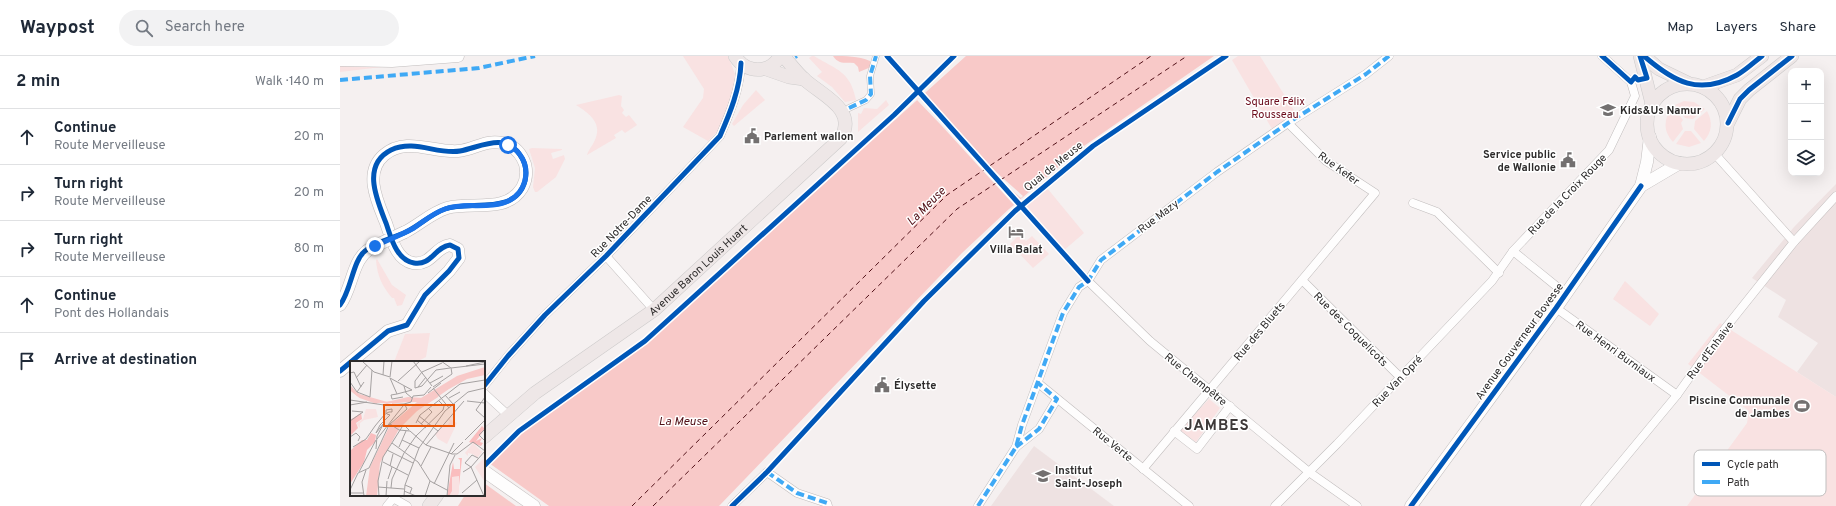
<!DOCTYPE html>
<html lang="en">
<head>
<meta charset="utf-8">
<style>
	:root { --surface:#fff; --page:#f2f2f3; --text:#1f2937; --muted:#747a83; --line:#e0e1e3 }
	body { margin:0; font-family:Overpass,sans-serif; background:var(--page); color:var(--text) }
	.controls { position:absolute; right:12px; top:12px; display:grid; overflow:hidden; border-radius:8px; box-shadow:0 4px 16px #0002 }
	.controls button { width:36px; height:36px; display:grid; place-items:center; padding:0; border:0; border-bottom:1px solid var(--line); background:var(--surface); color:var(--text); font:20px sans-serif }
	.stop { position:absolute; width:12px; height:12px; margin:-9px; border:3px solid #1a73e8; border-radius:50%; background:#fff }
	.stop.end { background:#1a73e8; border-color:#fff; box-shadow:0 1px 4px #0008 }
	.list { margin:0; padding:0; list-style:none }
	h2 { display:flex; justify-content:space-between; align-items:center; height:52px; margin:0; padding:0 16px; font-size:17px }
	h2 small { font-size:13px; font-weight:400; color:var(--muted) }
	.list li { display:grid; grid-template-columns:26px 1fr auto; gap:12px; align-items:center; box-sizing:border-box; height:56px; padding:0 16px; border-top:1px solid var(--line) }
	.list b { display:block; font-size:15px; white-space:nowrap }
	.list p { margin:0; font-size:13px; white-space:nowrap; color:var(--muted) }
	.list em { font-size:13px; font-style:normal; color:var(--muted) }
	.icon { flex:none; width:22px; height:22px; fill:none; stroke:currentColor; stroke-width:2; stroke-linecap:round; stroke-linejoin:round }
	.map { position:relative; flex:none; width:1496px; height:450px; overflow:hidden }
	header { display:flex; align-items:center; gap:24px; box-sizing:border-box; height:56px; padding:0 20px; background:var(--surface); border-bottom:1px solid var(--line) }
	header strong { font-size:19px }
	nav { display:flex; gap:22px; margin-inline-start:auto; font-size:14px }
	.search { width:280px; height:36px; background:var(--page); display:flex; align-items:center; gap:10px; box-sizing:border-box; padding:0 14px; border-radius:22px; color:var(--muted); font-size:15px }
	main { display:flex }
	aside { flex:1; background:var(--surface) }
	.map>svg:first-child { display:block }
</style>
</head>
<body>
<header>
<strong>Waypost</strong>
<div class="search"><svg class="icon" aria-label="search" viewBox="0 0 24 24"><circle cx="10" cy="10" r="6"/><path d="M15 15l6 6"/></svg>Search here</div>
<nav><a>Map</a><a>Layers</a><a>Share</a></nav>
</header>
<main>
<aside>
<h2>2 min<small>Walk · 140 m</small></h2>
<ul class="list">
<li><svg class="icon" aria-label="ahead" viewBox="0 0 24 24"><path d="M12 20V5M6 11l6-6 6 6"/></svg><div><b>Continue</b><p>Route Merveilleuse</p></div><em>20 m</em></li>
<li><svg class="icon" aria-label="right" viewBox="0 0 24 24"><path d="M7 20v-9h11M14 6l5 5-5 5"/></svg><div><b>Turn right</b><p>Route Merveilleuse</p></div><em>20 m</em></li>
<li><svg class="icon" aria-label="right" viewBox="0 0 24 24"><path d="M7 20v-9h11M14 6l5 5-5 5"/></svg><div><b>Turn right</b><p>Route Merveilleuse</p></div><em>80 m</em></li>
<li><svg class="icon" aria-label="ahead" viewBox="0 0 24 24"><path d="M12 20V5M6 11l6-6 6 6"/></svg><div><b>Continue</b><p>Pont des Hollandais</p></div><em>20 m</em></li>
<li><svg class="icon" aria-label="arrive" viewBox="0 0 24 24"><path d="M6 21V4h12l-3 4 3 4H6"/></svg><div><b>Arrive at destination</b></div></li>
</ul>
</aside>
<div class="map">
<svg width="1496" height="450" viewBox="0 0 1496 450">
	<rect width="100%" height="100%" fill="#f5f0f0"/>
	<g fill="#eee2e2">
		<polygon points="1496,128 1496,341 1457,316 1478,287 1438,261 1446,244 1412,222 1454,171"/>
		<polygon points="694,390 774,450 651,450"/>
	</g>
	<g fill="#f9e2e2">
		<polygon points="343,0 388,0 395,18 393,35 379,74 368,85 343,71 363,42 364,33"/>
		<path d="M472,0H474C497,14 510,15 516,44L505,46L492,31L477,20L482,16L469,2Z"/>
		<polygon points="898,0 920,0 955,56 932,73 892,4"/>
		<polygon points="0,10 42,11 0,16"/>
		<polygon points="416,34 425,44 394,70 392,68 403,49"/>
		<path d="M279,39L282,40L281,50L284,54L282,57L286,61L289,59L297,69L285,77L282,74L274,79L276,82L247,99C248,95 252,90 254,86C264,68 249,57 236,49Z"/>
		<polygon points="546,44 549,49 518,76 518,57 521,58 524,52 537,53"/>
		<polygon points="1344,45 1354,46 1365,53 1353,63 1345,62 1335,49"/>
		<path d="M1333,51L1343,64L1341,67L1343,73L1333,86C1323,76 1323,62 1333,51Z"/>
		<path d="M1367,55C1373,66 1372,76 1364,85L1354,73L1355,65Z"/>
		<polygon points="1345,75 1351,75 1361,87 1349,91 1336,88"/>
		<polygon points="192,92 222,93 222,94 211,97 213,103 224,99 225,103 216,121 197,136 195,136 193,131 195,112 189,93"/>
		<polygon points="707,132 744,177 723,195 685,152"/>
		<polygon points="680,178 686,185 692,180 709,198 693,212 670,188"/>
		<path d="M37,203L52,229L66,239L62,249L57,250L54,242H52C42,230 37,219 36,204Z"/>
		<polygon points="1285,225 1319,258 1310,270 1273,243"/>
		<polygon points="1380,267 1496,341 1496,450 1347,450 1407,367 1409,355 1348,308"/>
		<polygon points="90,277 86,301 76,306 54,306 65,278"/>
		<polygon points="869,343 880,352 856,386 839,375"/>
	</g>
	<g fill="#f8c9c8">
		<path d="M493,0C506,0 518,0 530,5L531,11L519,16L518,11L514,7C505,6 499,9 493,0Z"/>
		<polygon points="626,0 874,0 741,92 669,153 622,197 379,450 118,450 125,439 144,439 144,414 188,372 307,286 353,246"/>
	</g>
	<g fill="#f5f0f0">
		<polygon points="584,36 656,116 683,140 681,142 659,123 680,146 675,150 601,69 577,44 579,42 598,60 580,39"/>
		<polygon points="148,406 149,407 209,450 176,450 144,427 144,411"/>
	</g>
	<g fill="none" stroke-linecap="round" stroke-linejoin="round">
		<g stroke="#511017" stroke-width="1" stroke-dasharray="5 4" stroke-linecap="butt">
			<polyline points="292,450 607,139 811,0"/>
			<polyline points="313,450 617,153 847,0"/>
		</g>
		<g stroke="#c1bdbd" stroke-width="7">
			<g id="pedestrian">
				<polyline points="547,0 558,13"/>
				<polyline points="509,52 526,44 531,38 530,20 536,0"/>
			</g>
		</g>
		<g stroke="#c1bdbd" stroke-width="9">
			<g id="minor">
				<polyline points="1374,97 1454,186"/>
				<polyline points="1073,147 1097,156 1159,217"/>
				<polyline points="1173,195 1226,238"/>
				<polyline points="266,200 314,254"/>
				<polyline points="962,224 1060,321"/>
				<polyline points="748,225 810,285 969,416 1017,450"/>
				<polyline points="1216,252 1337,339"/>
				<polyline points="698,327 849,450"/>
				<path d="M144,330L168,300L205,259L266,200L380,80C390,57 400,33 401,7"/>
				<polyline points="144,337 169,360"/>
				<polyline points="834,375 857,393 890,350"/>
				<polyline points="676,391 699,373 717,343"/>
				<polyline points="803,413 1035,137 986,105 948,67"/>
				<polyline points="53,442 67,450"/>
				<polyline points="47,450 56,439"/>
				<polyline points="392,450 427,416 457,437 487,447 488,450"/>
				<polyline points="638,450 676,391 682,369 723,257 739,231 748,225 761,204 877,116 948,67 1026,18 1049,0"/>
				<polyline points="935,450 997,388 1152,225 1173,195 1269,94 1295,40 1291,26 1262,0"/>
				<polyline points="1245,450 1337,339 1379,280 1454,186 1496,140"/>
			</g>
		</g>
		<g stroke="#c1bdbd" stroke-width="13">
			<g id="secondary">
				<polyline points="0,4 52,5 118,0"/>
				<polyline points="1301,130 1340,107"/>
				<path d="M0,249C14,230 11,200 35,190"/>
				<path d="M0,315L48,275L67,269L85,239L109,215L119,202L118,193L110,189C95,191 91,210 73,207C56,204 51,181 46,167C38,147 23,117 44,99C66,80 93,97 118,95C133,94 146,83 162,87C173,89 181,97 185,108C187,116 186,125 182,132C166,158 132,145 107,152C91,157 79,169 65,176"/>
				<polyline points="144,415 194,450"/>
				<polyline points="1071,450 1216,252 1301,130 1307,106 1310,81"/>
			</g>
		</g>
		<g stroke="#cdcbcb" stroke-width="14">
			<g id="primary">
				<path d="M395,0C406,18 430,18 440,0"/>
				<polyline points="1300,0 1312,48"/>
				<polyline points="1304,0 1319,13 1348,27"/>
				<polyline points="426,13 449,21 464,23"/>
				<circle cx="1347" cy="68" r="40"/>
				<polyline points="1363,31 1397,19 1422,0"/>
				<polyline points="1388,67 1400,43 1409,34 1452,0"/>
				<path id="s1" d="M144,381L195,337L314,254L501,82C518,53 481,39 464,23C456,16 450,7 443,0"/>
				<polyline points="89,450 97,439"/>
			</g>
		</g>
		<use href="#pedestrian" stroke="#fefdfd" stroke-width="6"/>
		<use href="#minor" stroke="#fefdfd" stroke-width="8"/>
		<use href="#secondary" stroke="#fefdfd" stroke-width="12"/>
		<use href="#primary" stroke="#eee7e7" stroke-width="13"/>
		<g stroke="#c1bdbd" stroke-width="13" stroke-linecap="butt">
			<polyline id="secondary-bridge" points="35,190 65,176"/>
		</g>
		<use href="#secondary-bridge" stroke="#fefdfd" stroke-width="12"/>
		<g stroke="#3fa9f5" stroke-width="4" stroke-dasharray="8 4" stroke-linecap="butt">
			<polyline points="455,1 457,0"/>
			<polyline points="0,24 139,12 195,0"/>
			<polyline points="509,52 526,44 531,38 530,20 536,0"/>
			<polyline points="676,391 699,373 717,343 698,327"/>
			<polyline points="427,416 457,437 487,447 488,450"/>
			<polyline points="638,450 676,391 682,369 723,257 739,231 748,225 761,204 877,116 948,67 1026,18 1049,0"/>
		</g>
		<g stroke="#fff" stroke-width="8">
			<g id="cycleway">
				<polyline points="547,0 748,225"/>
				<polyline points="1262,0 1291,26 1295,21 1298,24 1307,22 1300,0"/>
				<path d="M1304,0C1334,26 1359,40 1397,19C1406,14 1414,6 1422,0"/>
				<polyline points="1388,67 1400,43 1409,34 1452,0"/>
				<path d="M0,249C11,235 13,204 25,195C35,186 54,182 66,176C80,169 91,158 105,153C130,144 176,160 185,125C187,116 186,107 180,99C165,76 141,91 120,95C97,99 75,83 51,94C21,109 37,144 46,167C51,181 56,204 74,207C91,210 95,191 110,189L118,193L119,202L109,215L85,239L67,269L48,275L0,315"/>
				<path d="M144,330L168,300L205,259L266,200L380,80C390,57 400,33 401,7"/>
				<polyline points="144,410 179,375 305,285 554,59 614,0"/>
				<polyline points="392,450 427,416 584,245 675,155 753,90 886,0"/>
				<polyline points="1071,450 1216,252 1301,130"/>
			</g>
		</g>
		<use href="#cycleway" stroke="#0057b8" stroke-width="5"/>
	</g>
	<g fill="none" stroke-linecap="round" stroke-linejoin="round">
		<path stroke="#1a73e8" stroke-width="5" d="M35,190C48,184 61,179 74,172C84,165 93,157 105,153C124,146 144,153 163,147C191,139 194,101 168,89"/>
	</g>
	<defs>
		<g id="university-bare" transform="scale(1.2)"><path d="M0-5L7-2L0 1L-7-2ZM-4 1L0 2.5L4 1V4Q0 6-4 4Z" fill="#737070" stroke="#fff" stroke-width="2.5" paint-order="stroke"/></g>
		<g id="civic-bare" transform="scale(1.2)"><path d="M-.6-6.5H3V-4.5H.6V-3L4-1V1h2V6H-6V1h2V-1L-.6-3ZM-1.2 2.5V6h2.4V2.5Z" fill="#737070" stroke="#fff" stroke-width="2.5" paint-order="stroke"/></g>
		<g id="hotel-bare" transform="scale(1.2)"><path d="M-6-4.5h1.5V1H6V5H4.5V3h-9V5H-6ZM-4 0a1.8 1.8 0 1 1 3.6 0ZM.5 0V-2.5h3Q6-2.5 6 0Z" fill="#737070" stroke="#fff" stroke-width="2.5" paint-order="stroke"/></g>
		<g id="stadium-bare" transform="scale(1.2)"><path d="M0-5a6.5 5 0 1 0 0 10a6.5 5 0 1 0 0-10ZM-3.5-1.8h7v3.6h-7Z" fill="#737070" stroke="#fff" stroke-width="2.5" paint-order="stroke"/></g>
		<g id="school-bare" transform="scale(1.2)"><path d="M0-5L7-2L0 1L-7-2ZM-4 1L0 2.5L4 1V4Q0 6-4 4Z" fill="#737070" stroke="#fff" stroke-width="2.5" paint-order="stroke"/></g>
	</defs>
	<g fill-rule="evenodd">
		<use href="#university-bare" x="1268" y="54"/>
		<use href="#civic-bare" x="412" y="80"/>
		<use href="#civic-bare" x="1228" y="104"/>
		<use href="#hotel-bare" x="676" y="176"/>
		<use href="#civic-bare" x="542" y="329"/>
		<use href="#stadium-bare" x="1462" y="350"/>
		<use href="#school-bare" x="703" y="420"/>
	</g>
	<g text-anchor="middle" stroke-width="3" stroke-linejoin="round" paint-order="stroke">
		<g font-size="11" fill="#6b0c1c" stroke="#fff">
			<text x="935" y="49">Square Félix<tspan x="935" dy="13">Rousseau</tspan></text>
		</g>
		<g font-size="11" font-weight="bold" fill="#2d2b2b" stroke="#fff" text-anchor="start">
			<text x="1280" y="58">Kids&amp;Us Namur</text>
			<text x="424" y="84">Parlement wallon</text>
			<text x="1216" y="102" text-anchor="end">Service public<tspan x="1216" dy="13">de Wallonie</tspan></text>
			<text x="676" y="197" text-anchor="middle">Villa Balat</text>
			<text x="554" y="333">Élysette</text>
			<text x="1450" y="348" text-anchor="end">Piscine Communale<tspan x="1450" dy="13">de Jambes</tspan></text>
			<text x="715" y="418">Institut<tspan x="715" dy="13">Saint-Joseph</tspan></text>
		</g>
		<g font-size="11" fill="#2d2b2b" stroke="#fff">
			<text transform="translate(713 110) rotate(-39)" y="4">Quai de Meuse</text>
			<text transform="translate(999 112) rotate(36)" y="4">Rue Kefer</text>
			<text transform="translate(1227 138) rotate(-46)" y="4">Rue de la Croix Rouge</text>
			<text transform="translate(818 160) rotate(-37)" y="4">Rue Mazy</text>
			<text transform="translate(281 170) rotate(-46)" y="4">Rue Notre-Dame</text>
			<text dy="4" stroke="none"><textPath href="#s1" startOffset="272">Avenue Baron Louis Huart</textPath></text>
			<text transform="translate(1011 273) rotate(45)" y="4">Rue des Coquelicots</text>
			<text transform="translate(919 275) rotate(-50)" y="4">Rue des Bluets</text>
			<text transform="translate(1179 285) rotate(-54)" y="4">Avenue Gouverneur Bovesse</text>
			<text transform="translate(1370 294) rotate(-53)" y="4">Rue d'Enhaive</text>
			<text transform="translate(1276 295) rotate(36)" y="4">Rue Henri Burniaux</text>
			<text transform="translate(856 323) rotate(39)" y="4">Rue Champêtre</text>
			<text transform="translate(1057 325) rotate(-46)" y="4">Rue Van Opré</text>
			<text transform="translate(773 388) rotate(39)" y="4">Rue Verte</text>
		</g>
		<g font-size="12" font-style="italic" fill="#511017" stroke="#fff">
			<text transform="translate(586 150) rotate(-45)" y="4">La Meuse</text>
			<text x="343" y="369">La Meuse</text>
		</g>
		<g font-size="15" font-weight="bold" letter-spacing="1" fill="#3e3939" stroke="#fff">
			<text x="877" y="374">JAMBES</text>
		</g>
	</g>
	<g transform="translate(10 305)">
		<rect width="135" height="135" fill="#f5f0f0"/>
		<path d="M16,48H26L28,56L14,59L10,62V67L6,63L13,58ZM98,57L107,62L97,83L88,78L85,73L92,65L96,66L100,61ZM123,82L132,91L127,97L123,93L118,92V95L115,92ZM133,98L135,100V121L125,106ZM109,115V132L107,135H99L102,116Z" fill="#f9e2e2"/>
		<path d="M11,52L12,58L6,62L8,67L0,75V59ZM132,65L135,68L126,80L132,77L130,81L133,82L131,85L119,81ZM21,72L26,74L25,81L17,89L14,101L0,123V90L12,79H17ZM108,97H112L109,125V115L102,116V130L99,135H97L103,101L104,108H110V99Z" fill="#fabdbe"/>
		<path d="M135,6V14L117,18L99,28L67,50L49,68L30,102L27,135H16L20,106L40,64L67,41L27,42L7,35L0,29V24L8,33L34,41L71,37L107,15Z" fill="#f8c9c8"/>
		<path fill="none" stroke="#f8c9c8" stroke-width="2" d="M0,26L9,34L37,42L58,37L73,38L84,31M0,28L10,36L27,42M39,79L47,66L73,43L72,40L59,39L42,42M40,79L48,66L63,51L88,35"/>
		<path fill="none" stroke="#a5a1a1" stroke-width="1" d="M12,0L24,11L40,16L42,0M63,0L82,25M116,5L135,1M101,7L135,3M0,12L4,11L11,26M33,14L34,0M6,17L17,4M48,20L70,0M0,21L7,31L20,36L22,9M80,22L93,15M54,25L56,32L62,37M68,26L76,16M83,26L102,13L101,7L91,0M65,27L72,25L86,9L100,7M65,27V20L72,11L92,2M83,27L99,47M7,31L14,21M78,32L91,22M47,33L40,17L62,29M47,33L41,34L42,38L53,36M47,33L62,29M95,34L103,43M135,36L126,49L135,57M99,37L110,31M0,39L34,44L54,43V45M117,40L135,42M54,43L61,41L63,35L74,34L81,26M0,44L17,41M69,55L88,70M67,59L76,67M0,60L13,51L2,50M66,62L70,54L110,23L135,19M40,63L49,69L60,70L76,84L102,93H107L123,81L135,90M71,63L82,51L78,47M135,68L129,74L135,80M0,76L6,72L10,76L8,80M27,78L53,45M52,79L69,87M115,79L135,59M42,82L68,101L80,120L97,129M76,84L114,40M3,86L16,78L25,65L35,53H36L37,52L39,51H42V48L36,49V52L37,53L40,54L30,64L26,72L34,62L27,75L26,88M49,86L56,70M37,89L63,102M101,93L113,81M33,101L58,114M40,105L43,93M71,105L81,86M9,111L26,79M113,111L121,106L115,102L122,94L128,97M38,118L42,106M84,123L104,82M55,124L62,127L60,132M28,126L54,128M41,127L42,118L54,92L66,75L93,49L94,45L89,40M0,129L8,112L19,107L39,64L57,48L55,44M54,130L66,135M0,132H13M112,132L127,119M14,135L12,121L16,109M29,135L28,120L33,96L52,66L54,64L59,69M36,135L37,120M54,135L55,124L69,87L95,50L118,31L135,27M75,135L80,120M97,135L100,104L105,94M134,135L121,106L135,90"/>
		<path fill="#e8590c" fill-opacity="0.15" stroke="#e8590c" stroke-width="2" d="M34,44H104V65H34Z"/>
		<rect width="135" height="135" fill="none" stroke="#2d2b2b" stroke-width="2"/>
	</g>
	<rect x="1354" y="394" width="132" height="46" rx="6" fill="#fff" stroke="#c0bfbf" stroke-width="1"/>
	<rect x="1362" y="406" width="18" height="4" fill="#0057b8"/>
	<rect x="1362" y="424" width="18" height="4" fill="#3fa9f5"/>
	<g font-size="11" fill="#2d2b2b">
		<text x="1387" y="412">Cycle path</text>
		<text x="1387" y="430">Path</text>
	</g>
</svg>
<div class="controls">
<button>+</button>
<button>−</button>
<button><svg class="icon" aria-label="layers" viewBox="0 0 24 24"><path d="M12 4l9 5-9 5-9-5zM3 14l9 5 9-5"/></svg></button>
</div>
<div class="stop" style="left:168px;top:89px"></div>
<div class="stop end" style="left:35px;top:190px"></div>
</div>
</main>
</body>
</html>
